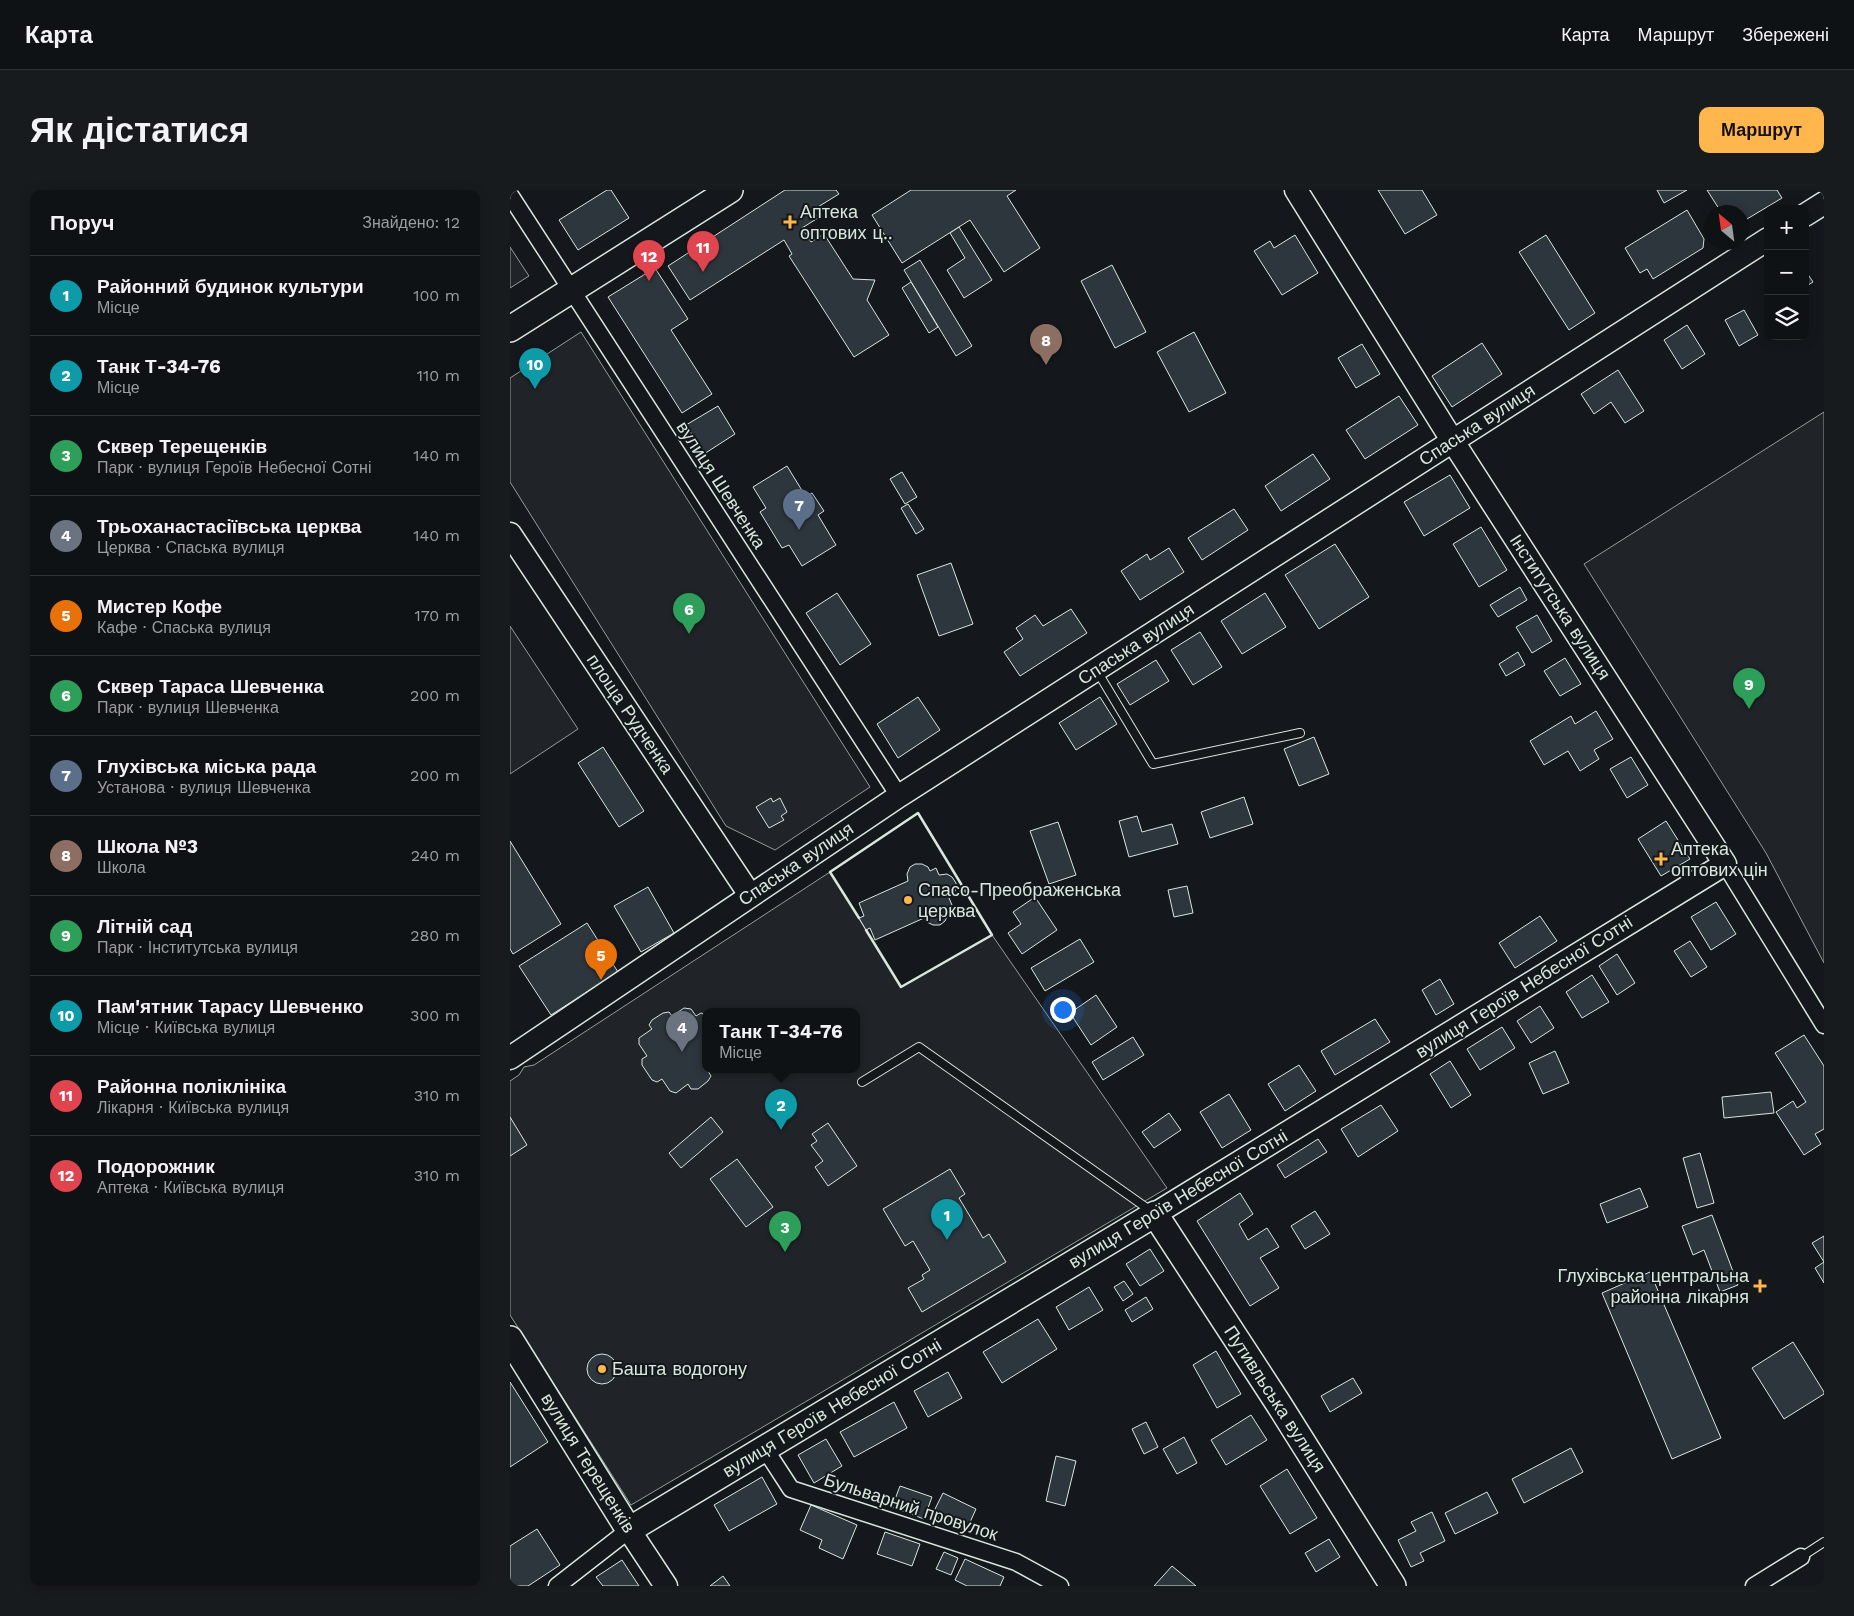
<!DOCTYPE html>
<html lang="uk">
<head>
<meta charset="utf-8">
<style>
	:root { --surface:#0f1215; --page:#181b1e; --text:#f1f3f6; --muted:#9b9ea0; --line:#2f3234; --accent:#ffb74d }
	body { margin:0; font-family:"Work Sans",sans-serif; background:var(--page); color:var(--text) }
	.controls { position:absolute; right:15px; top:15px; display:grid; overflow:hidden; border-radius:10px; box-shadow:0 2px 12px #0003 }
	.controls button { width:45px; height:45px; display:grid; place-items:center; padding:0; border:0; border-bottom:1px solid var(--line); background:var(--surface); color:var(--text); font:25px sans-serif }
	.compass { position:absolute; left:1194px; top:15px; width:45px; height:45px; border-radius:50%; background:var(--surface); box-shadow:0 2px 12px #0003; rotate:331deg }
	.you { position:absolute; left:552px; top:819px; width:18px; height:18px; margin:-12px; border:4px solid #fff; border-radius:50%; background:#1a73e8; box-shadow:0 0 0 8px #1a73e833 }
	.badge { display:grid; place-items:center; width:32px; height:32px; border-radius:50%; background:var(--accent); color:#fff; font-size:16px; font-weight:700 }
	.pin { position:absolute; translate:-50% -41px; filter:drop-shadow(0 1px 2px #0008) }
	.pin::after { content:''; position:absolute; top:26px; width:18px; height:15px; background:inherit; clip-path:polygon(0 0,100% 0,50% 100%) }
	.popup { position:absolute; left:192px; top:818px; width:158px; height:65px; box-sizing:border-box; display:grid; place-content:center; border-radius:10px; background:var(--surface); filter:drop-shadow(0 1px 4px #0005); font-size:16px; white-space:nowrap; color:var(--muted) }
	.popup b { font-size:19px; color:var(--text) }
	.popup::after { content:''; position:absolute; left:50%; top:100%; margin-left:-10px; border:10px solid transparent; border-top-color:var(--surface) }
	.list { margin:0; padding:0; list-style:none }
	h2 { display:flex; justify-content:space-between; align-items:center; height:65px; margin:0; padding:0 20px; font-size:21px }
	h2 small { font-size:16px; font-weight:400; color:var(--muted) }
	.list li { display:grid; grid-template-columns:32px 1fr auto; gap:15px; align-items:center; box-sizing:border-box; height:80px; padding:0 20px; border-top:1px solid var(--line) }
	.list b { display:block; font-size:19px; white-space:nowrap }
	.list p { margin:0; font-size:16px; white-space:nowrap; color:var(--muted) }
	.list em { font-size:16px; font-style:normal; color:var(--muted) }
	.icon { flex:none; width:28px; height:28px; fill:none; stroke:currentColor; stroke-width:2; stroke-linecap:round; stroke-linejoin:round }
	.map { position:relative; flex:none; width:1314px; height:1396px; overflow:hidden; border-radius:10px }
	header { display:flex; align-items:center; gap:30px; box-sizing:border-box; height:70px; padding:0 25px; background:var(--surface); border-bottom:1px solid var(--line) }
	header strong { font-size:24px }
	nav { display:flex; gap:28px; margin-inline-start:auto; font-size:18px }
	.intro { display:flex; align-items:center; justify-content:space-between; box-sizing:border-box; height:120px; padding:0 30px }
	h1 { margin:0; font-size:35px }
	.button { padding:12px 22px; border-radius:10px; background:var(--accent); color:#111; font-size:18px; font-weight:700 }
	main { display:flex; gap:30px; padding:0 30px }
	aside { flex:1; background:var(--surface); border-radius:10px; box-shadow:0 2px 12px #0003 }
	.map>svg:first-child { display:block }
</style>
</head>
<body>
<header>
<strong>Карта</strong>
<nav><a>Карта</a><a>Маршрут</a><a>Збережені</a></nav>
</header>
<div class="intro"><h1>Як дістатися</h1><a class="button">Маршрут</a></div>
<main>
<aside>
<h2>Поруч<small>Знайдено: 12</small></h2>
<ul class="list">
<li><span class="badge" style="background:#0f9aa8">1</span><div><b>Районний будинок культури</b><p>Місце</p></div><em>100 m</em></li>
<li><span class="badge" style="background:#0f9aa8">2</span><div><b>Танк Т-34-76</b><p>Місце</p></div><em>110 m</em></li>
<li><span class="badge" style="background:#2e9e5b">3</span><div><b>Сквер Терещенків</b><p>Парк · вулиця Героїв Небесної Сотні</p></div><em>140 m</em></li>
<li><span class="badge" style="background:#6b7280">4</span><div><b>Трьоханастасіївська церква</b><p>Церква · Спаська вулиця</p></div><em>140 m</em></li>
<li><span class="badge" style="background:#e8710a">5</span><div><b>Мистер Кофе</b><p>Кафе · Спаська вулиця</p></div><em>170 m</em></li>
<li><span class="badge" style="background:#2e9e5b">6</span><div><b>Сквер Тараса Шевченка</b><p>Парк · вулиця Шевченка</p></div><em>200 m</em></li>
<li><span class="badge" style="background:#5c6f8a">7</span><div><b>Глухівська міська рада</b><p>Установа · вулиця Шевченка</p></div><em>200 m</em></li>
<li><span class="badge" style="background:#8d6e63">8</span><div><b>Школа №3</b><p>Школа</p></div><em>240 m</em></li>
<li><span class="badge" style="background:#2e9e5b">9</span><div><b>Літній сад</b><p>Парк · Інститутська вулиця</p></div><em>280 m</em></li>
<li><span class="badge" style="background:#0f9aa8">10</span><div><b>Пам'ятник Тарасу Шевченко</b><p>Місце · Київська вулиця</p></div><em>300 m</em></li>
<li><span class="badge" style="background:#e0444e">11</span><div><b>Районна поліклініка</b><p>Лікарня · Київська вулиця</p></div><em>310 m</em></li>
<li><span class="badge" style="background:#e0444e">12</span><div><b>Подорожник</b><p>Аптека · Київська вулиця</p></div><em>310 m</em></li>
</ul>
</aside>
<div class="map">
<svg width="1314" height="1396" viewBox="0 0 1314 1396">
	<rect width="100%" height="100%" fill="#14181c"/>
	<g fill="#202428" stroke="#939e99" fill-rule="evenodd">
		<polygon points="0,57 19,86 0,98"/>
		<polygon points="71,142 360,597 265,660 216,636 0,292 0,188"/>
		<polygon points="1314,222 1314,773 1256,663 1074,374"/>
		<polygon points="0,436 68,539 0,584"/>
		<path d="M320,682L391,797L482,745L657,998L121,1315L0,1125V891L9,885L14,877L24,875ZM196,821H346V879H196Z"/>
	</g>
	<g fill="#2c363c" stroke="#d8e6dc">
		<polygon points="97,0 101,0 119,28 68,60 49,30"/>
		<polygon points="275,0 326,0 329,4 303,20 308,28 292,38 301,52 314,44 343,89 365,90 357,110 379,145 344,167 279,66 282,64 274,50 180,110 158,76"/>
		<polygon points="401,0 506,0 497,6 530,58 494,82 460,30 392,73 362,25"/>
		<polygon points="868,0 912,0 927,25 895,44"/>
		<polygon points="1147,0 1177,0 1154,13"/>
		<polygon points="1197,0 1267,0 1272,8 1232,32 1232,22 1211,22"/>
		<polygon points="1177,20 1194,49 1193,58 1143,89 1137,79 1130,83 1115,58"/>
		<polygon points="449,37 482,90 454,108 437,80 455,68 440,43"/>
		<polygon points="785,45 808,83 772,105 744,61 760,51 764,58"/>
		<polygon points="1036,45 1085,123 1059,140 1009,62"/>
		<polygon points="410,70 462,156 446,166 394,80"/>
		<polygon points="602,75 636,142 605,158 571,91"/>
		<polygon points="145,78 178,129 161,140 202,204 172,223 98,107"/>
		<polygon points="1295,80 1303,92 1295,97"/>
		<polygon points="401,92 428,137 419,143 392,98"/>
		<polygon points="1234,120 1248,145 1229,156 1215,130"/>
		<polygon points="1177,135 1195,164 1172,179 1154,150"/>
		<polygon points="684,142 716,203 679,222 647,162"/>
		<polygon points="972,153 992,184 942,217 922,186"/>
		<polygon points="852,154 870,184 846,198 828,168"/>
		<polygon points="1108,180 1134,221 1115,233 1101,212 1084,224 1071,204"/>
		<polygon points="889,206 908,235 855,269 836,240"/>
		<polygon points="208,216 225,244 194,264 176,235"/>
		<polygon points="803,264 820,289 771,321 755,296"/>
		<polygon points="277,276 296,307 302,303 314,321 308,325 326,355 292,376 279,355 272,358 250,322 256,318 243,297"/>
		<polygon points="392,282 407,307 395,314 380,289"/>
		<polygon points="940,285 960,318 914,346 894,312"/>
		<polygon points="398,314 414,339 406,344 391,318"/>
		<polygon points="724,319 738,340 692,370 678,348"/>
		<polygon points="971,337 997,380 969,397 943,354"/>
		<polygon points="825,354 859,407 809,439 775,385"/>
		<polygon points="659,358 674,382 630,410 611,381 637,364 640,370"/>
		<polygon points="441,373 463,434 429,446 407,385"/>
		<polygon points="1010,397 1017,410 988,427 980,415"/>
		<polygon points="327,403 361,454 330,475 296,423"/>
		<polygon points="755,403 776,437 732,464 711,431"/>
		<polygon points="561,419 577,443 510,486 494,462 513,449 506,438 525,425 533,436"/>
		<polygon points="1027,425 1042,451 1022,463 1006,437"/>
		<polygon points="690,442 712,477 683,495 661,460"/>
		<polygon points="1008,462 1015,475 996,486 989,474"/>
		<polygon points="1055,468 1071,494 1050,506 1034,481"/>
		<polygon points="646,470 659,491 620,515 607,494"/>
		<polygon points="408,507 430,540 388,568 367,534"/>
		<polygon points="590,507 607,534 566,560 549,533"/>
		<polygon points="1086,521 1103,549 1084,560 1089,569 1070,581 1058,561 1034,575 1020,551 1061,526 1065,534"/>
		<polygon points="804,547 819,584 789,596 774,559"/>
		<polygon points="93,557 134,621 109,637 68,573"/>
		<polygon points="1121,567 1138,595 1117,608 1100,579"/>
		<polygon points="734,607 743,634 700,648 691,622"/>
		<polygon points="261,608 263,612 270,608 277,622 271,626 274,630 259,638 246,617"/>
		<polygon points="627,626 632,642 662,634 668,654 619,667 609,631"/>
		<polygon points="1156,631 1180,669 1151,686 1128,649"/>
		<polygon points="548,632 566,685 539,694 520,641"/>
		<polygon points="0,651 51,734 3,764 0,759"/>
		<polygon points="405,674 412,674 418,677 420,681 426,678 429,685 437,684 442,687 446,693 446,699 443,705 439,708 442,715 437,718 438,725 435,731 430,735 423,735 417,732 414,728 365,750 360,738 356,740 349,728 354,726 349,713 398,691 397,684 400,677"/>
		<polygon points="677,696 683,723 664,727 658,700"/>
		<polygon points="138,697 164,743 131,762 104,716"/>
		<polygon points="525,707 547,740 512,764 498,743 511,734 503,722"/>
		<polygon points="1206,712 1226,744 1201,760 1181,727"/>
		<polygon points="1030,726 1047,751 1005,778 989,753"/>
		<polygon points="77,733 108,782 41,825 9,776"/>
		<polygon points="570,749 584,772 535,801 521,778"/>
		<polygon points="1180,751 1197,777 1181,787 1164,761"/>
		<polygon points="1107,764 1125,793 1107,805 1089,776"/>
		<polygon points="1082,785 1099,812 1072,828 1056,802"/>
		<polygon points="930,789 944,814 926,825 912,800"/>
		<polygon points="586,805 607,837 581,855 560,823"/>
		<polygon points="1030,816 1044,838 1021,853 1007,831"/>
		<polygon points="174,818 181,819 186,826 191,823 196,825 196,879 201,879 198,881 201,886 198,891 188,899 181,899 178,894 166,903 160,901 152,889 147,892 142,890 132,875 132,869 137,866 129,854 129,848 142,839 139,835 142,830 153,823 159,822 162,826"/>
		<polygon points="865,829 880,852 825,885 811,861"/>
		<polygon points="992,837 1005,858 970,880 957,859"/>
		<polygon points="1294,845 1314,876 1314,939 1305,944 1311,954 1294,965 1266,922 1283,911 1287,918 1296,912 1265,863"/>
		<polygon points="623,847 634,865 593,890 582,872"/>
		<polygon points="1045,861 1059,893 1033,904 1019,873"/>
		<polygon points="940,871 961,905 941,918 920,884"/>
		<polygon points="789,875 806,901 775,921 758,894"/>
		<polygon points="1261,902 1264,923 1214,928 1212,907"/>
		<polygon points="719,904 741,940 712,958 690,922"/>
		<polygon points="871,915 888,941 848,967 831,939"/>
		<polygon points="659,923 671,940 644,958 632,942"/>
		<polygon points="0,927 17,955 0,966"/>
		<polygon points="201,927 213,942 171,978 159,963"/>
		<polygon points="318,933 347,976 318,996 305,977 313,971 301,955 307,951 302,944"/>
		<polygon points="808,949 817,962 775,988 767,975"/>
		<polygon points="1190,963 1204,1013 1187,1018 1173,968"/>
		<polygon points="227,969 263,1017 236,1037 200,989"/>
		<polygon points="440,979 455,1004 449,1008 473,1048 479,1044 496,1072 412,1122 398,1098 414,1089 412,1085 420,1080 403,1051 395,1056 373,1019"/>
		<polygon points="1130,998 1138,1017 1097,1033 1090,1014"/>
		<polygon points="730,1003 743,1024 729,1034 738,1050 757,1038 769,1057 750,1068 769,1098 740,1116 687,1031"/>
		<polygon points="805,1021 820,1044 795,1059 781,1036"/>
		<polygon points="1202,1025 1228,1095 1210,1102 1194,1060 1183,1065 1172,1036"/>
		<polygon points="1314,1046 1314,1072 1302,1053"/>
		<polygon points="640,1059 654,1081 630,1096 616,1074"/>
		<polygon points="1314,1072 1314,1093 1305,1078"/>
		<polygon points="1140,1082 1211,1248 1162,1269 1092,1103"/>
		<polygon points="614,1091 623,1104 613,1111 604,1097"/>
		<polygon points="579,1097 593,1120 559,1140 546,1117"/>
		<polygon points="636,1107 643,1119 622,1132 615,1120"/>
		<polygon points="528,1129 547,1159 492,1193 473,1162"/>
		<polygon points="1283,1152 1314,1202 1314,1204 1274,1229 1242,1178"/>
		<polygon points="706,1161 731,1204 707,1218 683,1175"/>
		<circle cx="92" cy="1179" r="15"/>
		<polygon points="438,1182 452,1208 418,1227 404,1201"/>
		<polygon points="843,1188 852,1203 820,1222 811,1206"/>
		<polygon points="0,1192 38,1252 0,1277"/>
		<polygon points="384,1212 397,1238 344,1267 330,1242"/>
		<polygon points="741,1225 757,1250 716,1275 701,1250"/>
		<polygon points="636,1232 648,1257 634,1264 622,1239"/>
		<polygon points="674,1247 687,1273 667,1284 653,1259"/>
		<polygon points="316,1249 332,1276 304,1293 288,1265"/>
		<polygon points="1061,1258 1073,1282 1014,1313 1002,1289"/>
		<polygon points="546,1266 566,1271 555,1316 536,1311"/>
		<polygon points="777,1279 807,1328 780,1344 750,1296"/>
		<polygon points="252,1287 267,1314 219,1341 204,1315"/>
		<polygon points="390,1296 422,1307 414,1329 382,1317"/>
		<polygon points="977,1302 988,1323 945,1344 935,1323"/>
		<polygon points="433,1303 466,1319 456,1341 422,1325"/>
		<polygon points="301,1315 347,1335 333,1369 309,1358 312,1350 290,1340"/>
		<polygon points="922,1322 935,1351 910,1363 914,1371 901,1377 888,1350 906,1341 901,1332"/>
		<polygon points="27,1339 50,1375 18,1396 0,1396 0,1356"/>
		<polygon points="375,1342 410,1354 402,1376 367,1364"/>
		<polygon points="819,1349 830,1367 806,1382 795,1363"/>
		<polygon points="434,1362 448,1368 441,1385 426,1379"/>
		<polygon points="455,1369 494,1387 490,1396 457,1396 445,1390"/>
		<polygon points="112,1370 129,1396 93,1396 86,1387"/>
		<polygon points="662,1376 686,1396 644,1396"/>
		<polygon points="213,1386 220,1396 200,1396"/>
	</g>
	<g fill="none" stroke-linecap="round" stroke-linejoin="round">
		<g stroke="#d8e6dc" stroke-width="10">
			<g id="lane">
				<polyline points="587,481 643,574 790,543"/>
				<polyline points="352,892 409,857 641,1021"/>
				<polyline points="1291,1367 1314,1352"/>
			</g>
		</g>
		<g stroke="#d8e6dc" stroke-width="19">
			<g id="street">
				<polyline points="0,5 389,606"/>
				<polyline points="1215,674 1314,835"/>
				<polyline points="255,1259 281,1299 506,1372 550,1396"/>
				<polyline points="47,1396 119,1340"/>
				<polyline points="1244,1396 1291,1367"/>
			</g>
		</g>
		<g stroke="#d8e6dc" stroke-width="25">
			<g id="secondary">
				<polyline points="1295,25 1314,13"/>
				<polyline points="0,344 240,705"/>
				<polyline points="0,868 389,606 1258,49"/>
				<polyline points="645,1024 1215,674 942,250 786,0"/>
				<polyline points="119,1340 156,1396"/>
			</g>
		</g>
		<g stroke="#d8e6dc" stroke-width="28">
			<g id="primary">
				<polyline points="0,139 220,0"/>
				<polyline points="0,1149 119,1340 645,1024 768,1213 883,1396"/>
			</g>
		</g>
		<use href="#lane" stroke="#14181c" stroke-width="8"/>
		<use href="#street" stroke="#14181c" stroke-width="16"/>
		<use href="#secondary" stroke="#14181c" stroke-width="22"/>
		<use href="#primary" stroke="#14181c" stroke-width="25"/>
		<polyline stroke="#d8e6dc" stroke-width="2.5" points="349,728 320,682 408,623 482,745 391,797 356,740"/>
	</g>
	<g fill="#ffb74d" stroke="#14181c" stroke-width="2">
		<path d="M277.5 24.5h5v5h5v5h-5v5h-5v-5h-5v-5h5z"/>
		<path d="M1148.5 661.5h5v5h5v5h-5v5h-5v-5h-5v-5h5z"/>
		<circle cx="398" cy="710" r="5"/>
		<path d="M1247.5 1088.5h5v5h5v5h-5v5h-5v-5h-5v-5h5z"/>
		<circle cx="92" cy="1179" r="5"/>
	</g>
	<g text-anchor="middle" stroke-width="4" stroke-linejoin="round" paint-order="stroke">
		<g font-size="18" fill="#d8e6dc" stroke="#14181c" text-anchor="start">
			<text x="290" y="28">Аптека<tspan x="290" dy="21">оптових ц‥</tspan></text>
			<text x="1161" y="665">Аптека<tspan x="1161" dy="21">оптових цін</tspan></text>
			<text x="408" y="706">Спасо-Преображенська<tspan x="408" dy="21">церква</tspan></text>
			<text x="1239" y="1092" text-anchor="end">Глухівська центральна<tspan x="1239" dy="21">районна лікарня</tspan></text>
			<text x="102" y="1185">Башта водогону</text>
		</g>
		<g font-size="18" fill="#d8e6dc" stroke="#14181c">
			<text transform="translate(967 235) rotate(-33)" y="6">Спаська вулиця</text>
			<text transform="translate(211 295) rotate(57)" y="6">вулиця Шевченка</text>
			<text transform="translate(1050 417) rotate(57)" y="6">Інститутська вулиця</text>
			<text transform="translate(626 454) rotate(-33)" y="6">Спаська вулиця</text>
			<text transform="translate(120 524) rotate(56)" y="6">площа Рудченка</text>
			<text transform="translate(286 674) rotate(-34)" y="6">Спаська вулиця</text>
			<text transform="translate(1014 797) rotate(-32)" y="6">вулиця Героїв Небесної Сотні</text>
			<text transform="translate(668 1009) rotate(-31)" y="6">вулиця Героїв Небесної Сотні</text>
			<text transform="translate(765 1209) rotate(57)" y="6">Путивльська вулиця</text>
			<text transform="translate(322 1218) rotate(-31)" y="6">вулиця Героїв Небесної Сотні</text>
			<text transform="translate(78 1273) rotate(58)" y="6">вулиця Терещенків</text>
			<text transform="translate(401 1317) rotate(18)" y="6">Бульварний провулок</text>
		</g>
	</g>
</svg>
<div class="controls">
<button>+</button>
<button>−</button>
<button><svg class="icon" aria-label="layers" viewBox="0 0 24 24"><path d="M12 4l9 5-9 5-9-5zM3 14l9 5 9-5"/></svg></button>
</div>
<svg class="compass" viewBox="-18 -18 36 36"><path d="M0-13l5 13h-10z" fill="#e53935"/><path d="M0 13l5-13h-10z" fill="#9b9ea0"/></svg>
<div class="you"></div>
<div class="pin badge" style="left:437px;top:1050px;background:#0f9aa8">1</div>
<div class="pin badge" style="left:271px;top:940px;background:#0f9aa8">2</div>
<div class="popup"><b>Танк Т-34-76</b>Місце</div>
<div class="pin badge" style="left:275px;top:1062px;background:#2e9e5b">3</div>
<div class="pin badge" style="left:172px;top:862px;background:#6b7280">4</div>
<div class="pin badge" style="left:91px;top:790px;background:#e8710a">5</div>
<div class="pin badge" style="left:179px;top:444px;background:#2e9e5b">6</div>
<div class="pin badge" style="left:289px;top:340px;background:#5c6f8a">7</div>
<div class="pin badge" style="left:536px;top:175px;background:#8d6e63">8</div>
<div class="pin badge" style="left:1239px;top:519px;background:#2e9e5b">9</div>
<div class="pin badge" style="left:25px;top:199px;background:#0f9aa8">10</div>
<div class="pin badge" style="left:193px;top:82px;background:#e0444e">11</div>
<div class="pin badge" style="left:139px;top:91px;background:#e0444e">12</div>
</div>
</main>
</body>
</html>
